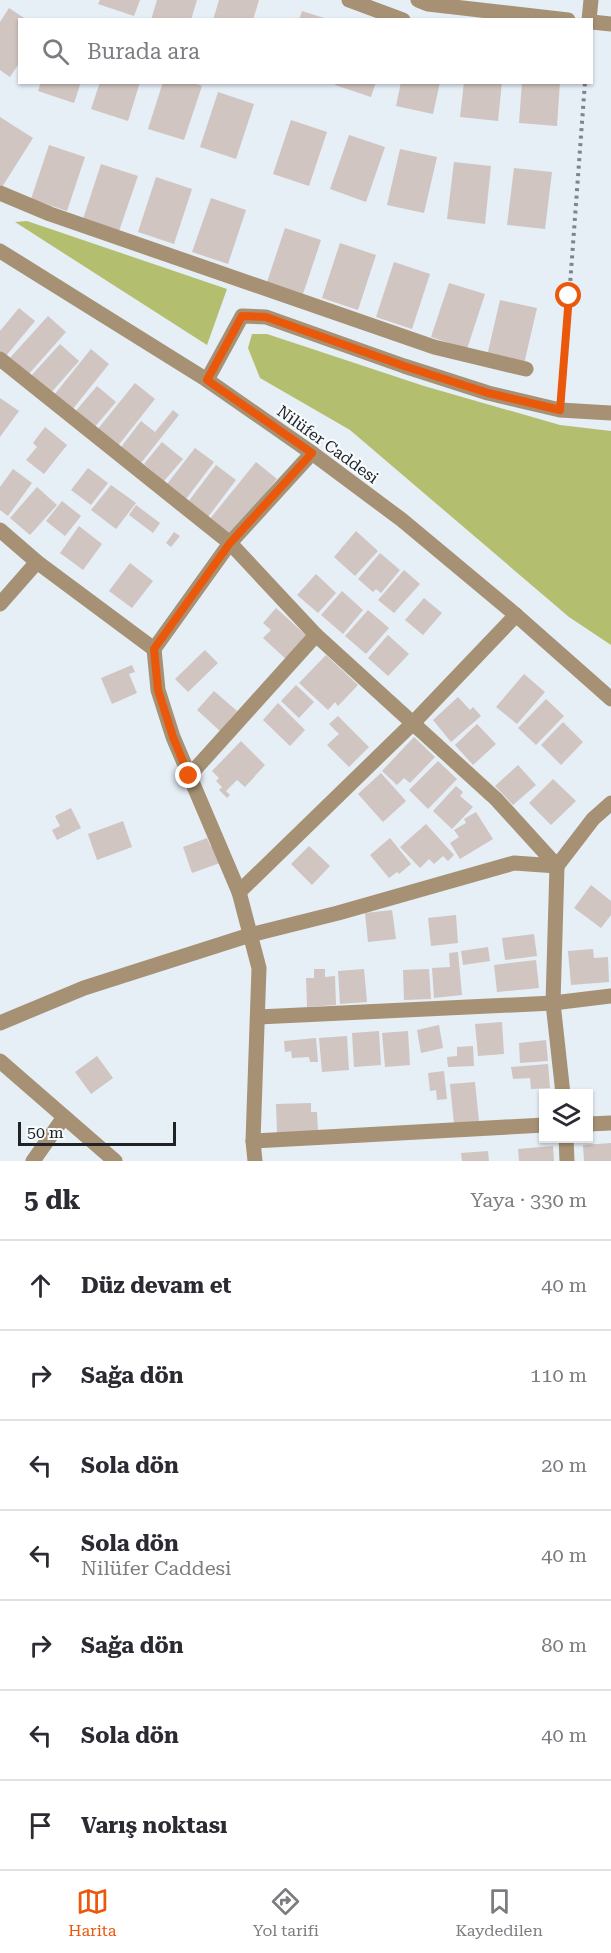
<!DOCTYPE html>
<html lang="tr">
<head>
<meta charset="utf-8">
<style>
	:root { --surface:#fff; --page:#f2f2f3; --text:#2b2b33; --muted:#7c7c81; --line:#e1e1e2; --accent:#ea580c }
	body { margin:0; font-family:"Roboto Serif",serif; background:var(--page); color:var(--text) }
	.controls { position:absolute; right:18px; bottom:18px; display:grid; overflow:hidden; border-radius:0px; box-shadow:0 2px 4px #0004 }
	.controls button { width:54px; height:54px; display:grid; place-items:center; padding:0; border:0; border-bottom:2px solid var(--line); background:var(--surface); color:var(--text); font:30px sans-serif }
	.scale { position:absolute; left:18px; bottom:15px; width:158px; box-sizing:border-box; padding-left:6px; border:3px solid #202326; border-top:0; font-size:16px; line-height:21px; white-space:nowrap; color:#202326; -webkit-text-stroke:4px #f7fbfe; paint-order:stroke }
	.stop { position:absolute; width:18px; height:18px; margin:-14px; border:4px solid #ea580c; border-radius:50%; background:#fff }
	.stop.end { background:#ea580c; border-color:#fff; box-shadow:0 2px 6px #0008 }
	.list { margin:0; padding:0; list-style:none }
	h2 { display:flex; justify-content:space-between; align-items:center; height:78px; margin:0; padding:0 24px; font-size:26px }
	h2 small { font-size:20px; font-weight:400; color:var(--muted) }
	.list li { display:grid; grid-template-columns:39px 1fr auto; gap:18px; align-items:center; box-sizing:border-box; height:90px; padding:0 24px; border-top:2px solid var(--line) }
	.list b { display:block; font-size:22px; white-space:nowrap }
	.list p { margin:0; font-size:20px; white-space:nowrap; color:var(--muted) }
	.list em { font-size:20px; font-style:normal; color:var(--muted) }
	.icon { flex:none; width:33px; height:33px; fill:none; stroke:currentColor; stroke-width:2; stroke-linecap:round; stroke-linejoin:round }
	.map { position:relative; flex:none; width:611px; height:1161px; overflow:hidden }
	.search { position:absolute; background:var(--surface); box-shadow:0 2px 4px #0004; left:18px; right:18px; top:18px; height:66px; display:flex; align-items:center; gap:15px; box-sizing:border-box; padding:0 21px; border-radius:0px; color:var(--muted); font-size:22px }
	.sheet { height:708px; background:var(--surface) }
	nav { display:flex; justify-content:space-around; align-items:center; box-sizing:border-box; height:84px; border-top:2px solid var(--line); background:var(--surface); font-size:16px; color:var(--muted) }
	nav a { display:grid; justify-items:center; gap:3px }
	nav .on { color:var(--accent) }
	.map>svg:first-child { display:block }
</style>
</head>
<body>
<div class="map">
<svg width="611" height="1161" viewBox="0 0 611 1161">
	<rect width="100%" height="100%" fill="#e6eef6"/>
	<g fill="#b3bf6e">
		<polygon points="27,221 227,289 207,345 15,222"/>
		<polygon points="252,334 267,334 424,386 560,425 611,431 611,645 569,617 350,430 260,378 248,348"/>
	</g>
	<g fill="#d0c5c1">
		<polygon points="100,0 140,0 134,16 98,4"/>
		<polygon points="157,0 197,0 191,20 151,20"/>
		<polygon points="219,0 259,0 253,20 213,20"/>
		<polygon points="9,8 27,20 20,20 20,62 10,77 0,70 0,22"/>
		<polygon points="302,11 327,19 327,20 299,20"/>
		<polygon points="41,82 81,82 74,103 38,91"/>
		<polygon points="100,82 140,82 128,121 91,109"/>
		<polygon points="163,82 192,82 202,86 184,140 148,129"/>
		<polygon points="336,82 376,82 371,97 335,85"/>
		<polygon points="401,82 440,82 433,114 396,106"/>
		<polygon points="464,82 502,82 498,121 460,117"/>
		<polygon points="522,82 560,82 557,126 519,123"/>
		<polygon points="218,92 254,104 236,159 200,147"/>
		<polygon points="0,117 33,138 2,187 0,185"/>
		<polygon points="291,120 327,132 309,186 273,174"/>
		<polygon points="349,135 385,147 366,202 330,189"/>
		<polygon points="49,145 85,157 67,211 31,199"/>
		<polygon points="400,149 437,157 424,213 387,205"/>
		<polygon points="454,162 491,166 485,224 447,219"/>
		<polygon points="101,164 138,176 119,231 83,219"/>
		<polygon points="514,168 552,172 545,229 507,225"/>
		<polygon points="156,177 192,189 174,244 138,232"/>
		<polygon points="211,198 246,210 228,264 192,252"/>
		<polygon points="285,228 321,240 303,294 267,282"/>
		<polygon points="340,243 376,255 358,310 322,298"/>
		<polygon points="394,262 430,274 412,329 376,317"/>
		<polygon points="449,283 485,294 467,349 431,337"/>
		<polygon points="500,300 537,308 524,364 487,356"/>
		<polygon points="19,308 35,321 5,357 0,352 0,331"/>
		<polygon points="48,316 66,332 27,376 9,359"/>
		<polygon points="60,344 79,361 49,395 30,377"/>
		<polygon points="91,349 109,364 72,410 54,395"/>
		<polygon points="135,383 155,399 117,447 97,430"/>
		<polygon points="97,386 116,402 93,429 74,413"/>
		<polygon points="0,398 19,411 0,437"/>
		<polygon points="173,410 179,415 141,463 121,447 141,421 155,432"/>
		<polygon points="45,427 67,445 44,474 26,460 37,447 33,443"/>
		<polygon points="162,442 183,459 164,481 144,464"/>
		<polygon points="195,448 214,462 186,499 167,484"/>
		<polygon points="256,462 277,479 230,537 209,520"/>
		<polygon points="216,465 236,480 208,517 188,502"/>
		<polygon points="88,468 108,483 91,505 71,490"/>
		<polygon points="13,469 32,483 8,516 0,510 0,487"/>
		<polygon points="111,485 136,503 116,529 91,510"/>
		<polygon points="37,487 57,505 30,535 10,518"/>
		<polygon points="62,501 81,516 65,536 46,521"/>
		<polygon points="136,505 160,523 153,533 129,515"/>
		<polygon points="79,526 102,544 83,570 60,553"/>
		<polygon points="356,531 378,551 355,576 334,557"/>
		<polygon points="174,532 180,536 171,547 166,543"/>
		<polygon points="380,553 400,570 381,593 376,589 373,592 358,579"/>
		<polygon points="130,563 153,581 132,608 109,591"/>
		<polygon points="404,570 420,584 394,613 378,600"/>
		<polygon points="316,574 336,593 318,613 297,595"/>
		<polygon points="342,591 363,610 343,634 321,615"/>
		<polygon points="424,598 442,613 423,635 405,620"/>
		<polygon points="276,608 308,637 287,660 263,638 271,630 263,623"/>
		<polygon points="368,610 389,628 366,654 345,636"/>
		<polygon points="388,635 409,654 388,676 368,658"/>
		<polygon points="205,650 218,663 188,692 175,679"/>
		<polygon points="326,655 358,685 338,706 335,702 328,710 299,683"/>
		<polygon points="132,665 135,672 129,674 137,693 112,704 101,678"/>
		<polygon points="524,674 545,692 517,724 496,707"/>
		<polygon points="296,685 314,702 299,718 281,701"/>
		<polygon points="214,691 237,711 220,731 197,710"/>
		<polygon points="458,697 470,710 473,707 481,716 451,742 433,720"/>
		<polygon points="546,699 564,716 536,745 518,728"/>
		<polygon points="278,703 305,730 290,746 263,720"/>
		<polygon points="338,716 369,747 349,767 327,745 339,734 329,724"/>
		<polygon points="563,722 583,742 561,765 541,745"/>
		<polygon points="477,724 496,744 473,765 455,745"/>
		<polygon points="414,737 435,757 410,783 404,778 397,785 382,771"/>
		<polygon points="241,741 265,765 245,787 237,780 226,791 230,795 227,798 219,790 222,787 216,781 219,778 212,771"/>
		<polygon points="438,761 457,779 428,809 409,790"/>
		<polygon points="518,765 536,785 513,805 495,786"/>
		<polygon points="381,773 406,801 383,822 358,794"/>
		<polygon points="553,779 576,801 551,825 529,803"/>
		<polygon points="456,786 463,792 460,796 473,807 452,829 433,811"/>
		<polygon points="71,808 81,828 57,840 52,830 60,826 55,816"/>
		<polygon points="476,812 493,839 460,859 450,843 459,837 454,830 466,823 464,819"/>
		<polygon points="123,821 132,847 97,860 88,834"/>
		<polygon points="426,824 454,855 448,861 443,856 434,864 429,859 420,868 400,847"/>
		<polygon points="207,838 211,847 214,845 220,863 192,873 183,847"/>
		<polygon points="390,838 411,864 399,874 397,872 389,878 370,855"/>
		<polygon points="309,846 330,866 312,885 291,864"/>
		<polygon points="591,885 611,901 611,915 601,928 574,908"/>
		<polygon points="392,910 396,939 368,942 365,913"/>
		<polygon points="456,915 458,943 431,946 428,918"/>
		<polygon points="534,934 537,956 505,960 502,938"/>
		<polygon points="488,947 490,961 463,965 461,951"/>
		<polygon points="593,949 594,958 608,957 609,982 571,985 568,951"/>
		<polygon points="458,952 462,995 434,998 432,968 450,967 449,953"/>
		<polygon points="536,960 539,988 497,992 494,965"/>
		<polygon points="314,969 325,969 325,977 335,976 336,1005 307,1007 306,978 314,978"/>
		<polygon points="364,969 367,1002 340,1004 338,971"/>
		<polygon points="429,969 431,999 404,1000 403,970"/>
		<polygon points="502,1022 504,1054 478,1056 475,1024"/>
		<polygon points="439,1025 443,1048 421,1053 417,1030"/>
		<polygon points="379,1031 381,1065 354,1067 352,1033"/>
		<polygon points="408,1031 410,1065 385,1067 382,1033"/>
		<polygon points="347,1036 349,1070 322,1072 319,1038"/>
		<polygon points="316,1038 318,1062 310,1062 309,1057 292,1058 291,1051 285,1052 284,1041"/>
		<polygon points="546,1040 548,1061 520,1063 519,1043"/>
		<polygon points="473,1046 474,1066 448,1067 447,1057 457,1056 457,1047"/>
		<polygon points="97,1056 113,1078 91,1094 75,1072"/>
		<polygon points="548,1064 550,1088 531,1089 530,1078 513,1079 511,1067"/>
		<polygon points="444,1071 447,1099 437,1100 436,1090 430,1091 428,1073"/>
		<polygon points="475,1082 479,1121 454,1124 450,1084"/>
		<polygon points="311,1103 311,1112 317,1112 318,1132 277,1133 276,1104"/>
		<polygon points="611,1143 611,1161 584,1161 583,1145"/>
		<polygon points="553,1146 554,1161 519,1161 518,1149"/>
		<polygon points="488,1151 489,1161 462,1161 461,1153"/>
	</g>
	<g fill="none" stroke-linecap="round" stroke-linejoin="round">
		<polyline stroke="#7f848a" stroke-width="4" stroke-dasharray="3 4.5" stroke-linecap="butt" points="562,393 585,82"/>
		<g stroke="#a69174" stroke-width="15">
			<polyline points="349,0 403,20"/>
			<polyline points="418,0 428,4 568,20"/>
			<polyline points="589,20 591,0"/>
			<polyline points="592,22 611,24"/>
			<polyline points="0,193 50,214 434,347 526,369"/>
			<polyline points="0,251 207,380 312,453 402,520 516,615 611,699"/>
			<polyline points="0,359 230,543 316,635 496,799 557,866 593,819 611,803"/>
			<polyline points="207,380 242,316 266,317 404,366 488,393 560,410 611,413"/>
			<polyline points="0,530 37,562 154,649 158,690 173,737 239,892"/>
			<polyline points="0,604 37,562"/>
			<polyline points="154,649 230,543 312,453"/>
			<polyline points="189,776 316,635"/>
			<polyline points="258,1017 553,1003 611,996"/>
			<polyline points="0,1023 84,988 250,935 338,913 514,863 557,866 553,1003 563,1094"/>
			<polyline points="0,1061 115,1161"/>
			<polyline points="588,1124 611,1123"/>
			<polyline points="566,1138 567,1161"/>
			<polyline points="253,1141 544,1125"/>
			<polyline points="33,1161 64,1117"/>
			<polyline points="255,1161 253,1141 259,968 239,892 414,722 516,615"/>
		</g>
	</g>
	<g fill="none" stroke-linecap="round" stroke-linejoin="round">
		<polyline stroke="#ea580c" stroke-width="8" points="189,776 173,737 158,690 154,649 230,543 312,453 207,380 242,316 266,317 404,366 488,393 560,410 569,296"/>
	</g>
	<g text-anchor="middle" stroke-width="4.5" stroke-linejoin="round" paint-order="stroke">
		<g font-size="16" fill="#202326" stroke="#f7fbfe">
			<text transform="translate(328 444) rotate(36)" y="6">Nilüfer Caddesi</text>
		</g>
	</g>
</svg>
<div class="controls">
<button><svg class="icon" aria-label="layers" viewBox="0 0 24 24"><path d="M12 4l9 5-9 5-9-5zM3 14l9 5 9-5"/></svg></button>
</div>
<div class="scale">50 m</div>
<div class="stop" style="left:569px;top:296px"></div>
<div class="stop end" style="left:189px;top:776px"></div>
<div class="search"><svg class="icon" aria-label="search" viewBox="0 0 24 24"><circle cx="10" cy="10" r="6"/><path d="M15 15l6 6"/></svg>Burada ara</div>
</div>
<section class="sheet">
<h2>5 dk<small>Yaya · 330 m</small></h2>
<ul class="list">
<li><svg class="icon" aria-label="ahead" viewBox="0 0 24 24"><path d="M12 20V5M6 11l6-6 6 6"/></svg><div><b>Düz devam et</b></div><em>40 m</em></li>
<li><svg class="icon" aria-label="right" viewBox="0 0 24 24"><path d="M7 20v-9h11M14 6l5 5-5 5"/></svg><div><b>Sağa dön</b></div><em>110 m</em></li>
<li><svg class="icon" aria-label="left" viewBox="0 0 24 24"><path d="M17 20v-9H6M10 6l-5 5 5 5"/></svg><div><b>Sola dön</b></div><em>20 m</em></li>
<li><svg class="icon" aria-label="left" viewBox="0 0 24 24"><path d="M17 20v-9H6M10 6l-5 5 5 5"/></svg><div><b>Sola dön</b><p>Nilüfer Caddesi</p></div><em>40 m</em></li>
<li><svg class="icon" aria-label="right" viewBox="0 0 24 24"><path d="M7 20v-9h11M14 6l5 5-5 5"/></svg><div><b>Sağa dön</b></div><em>80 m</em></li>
<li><svg class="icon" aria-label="left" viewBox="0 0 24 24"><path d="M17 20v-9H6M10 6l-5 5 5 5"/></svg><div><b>Sola dön</b></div><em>40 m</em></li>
<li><svg class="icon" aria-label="arrive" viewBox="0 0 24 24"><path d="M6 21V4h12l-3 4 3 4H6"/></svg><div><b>Varış noktası</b></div></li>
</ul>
</section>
<nav>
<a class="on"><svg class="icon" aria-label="map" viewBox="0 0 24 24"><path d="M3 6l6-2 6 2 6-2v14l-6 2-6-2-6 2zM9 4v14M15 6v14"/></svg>Harita</a>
<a><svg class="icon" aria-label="directions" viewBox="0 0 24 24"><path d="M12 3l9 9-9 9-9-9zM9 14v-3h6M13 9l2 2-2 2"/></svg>Yol tarifi</a>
<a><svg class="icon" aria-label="saved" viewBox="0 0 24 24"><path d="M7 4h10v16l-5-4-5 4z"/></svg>Kaydedilen</a>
</nav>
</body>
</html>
